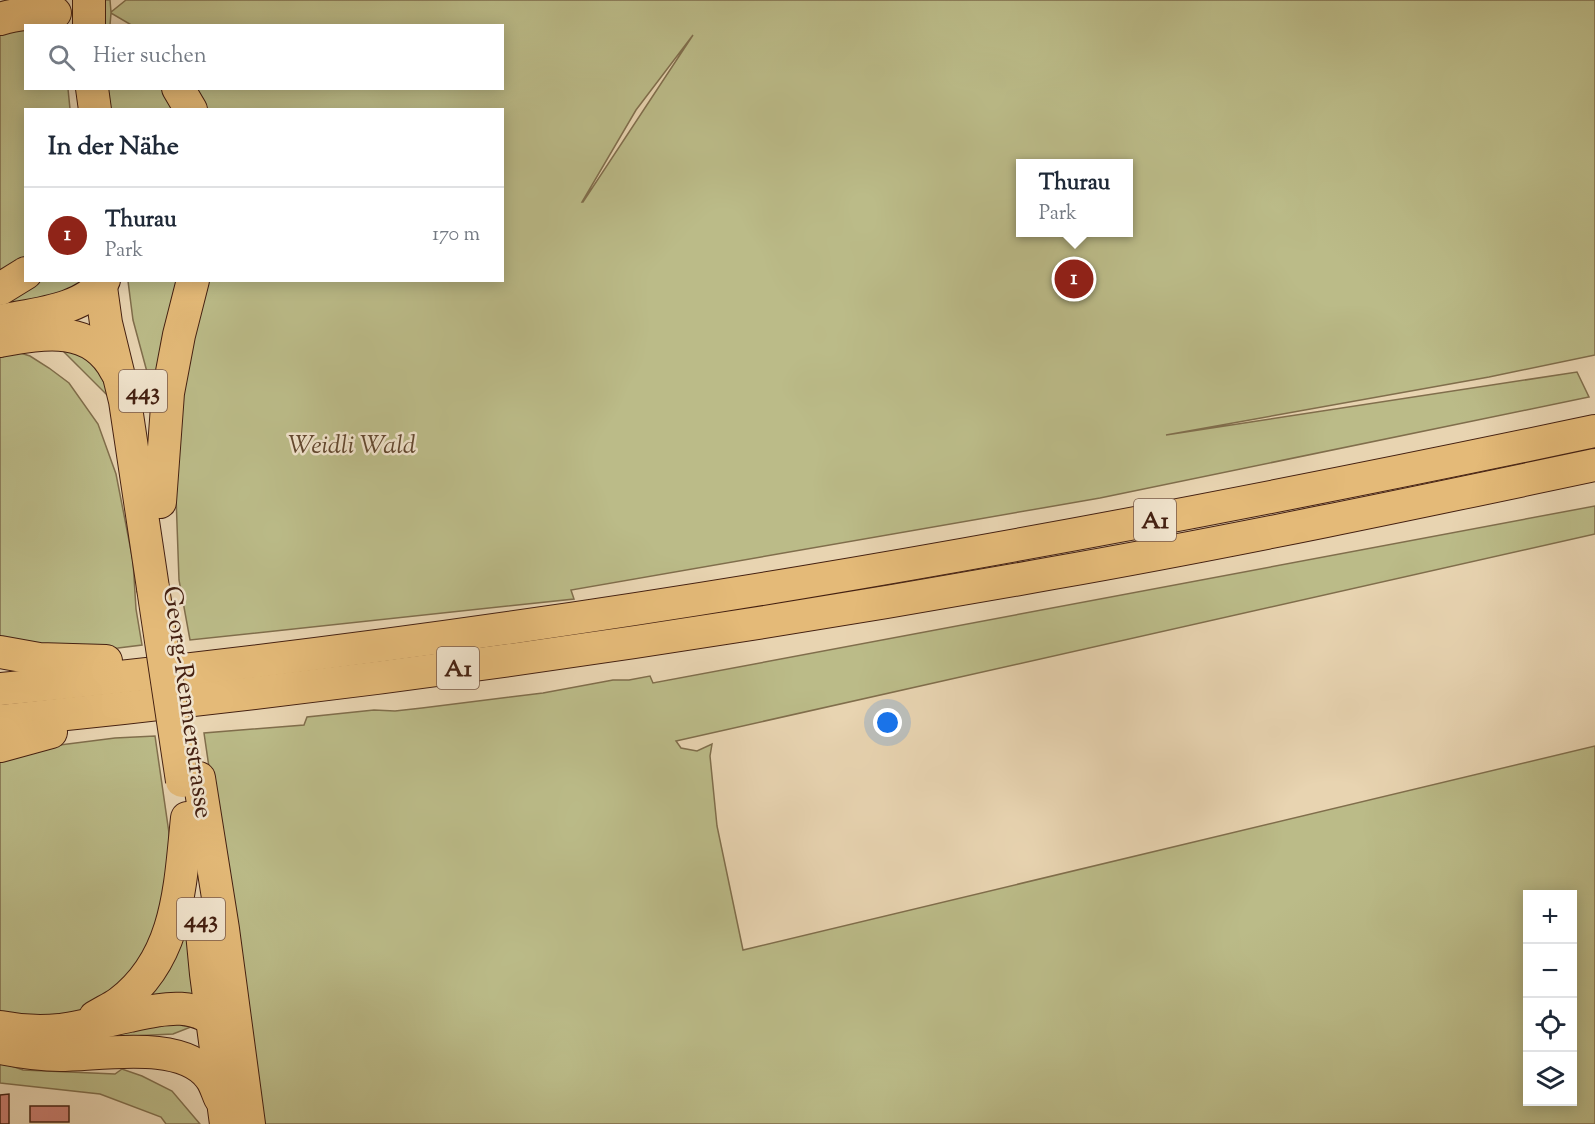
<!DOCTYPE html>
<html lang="de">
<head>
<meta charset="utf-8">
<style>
	:root { --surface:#fff; --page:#f2f2f3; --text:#1f2937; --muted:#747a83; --line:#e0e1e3; --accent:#8f2418 }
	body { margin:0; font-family:"Sorts Mill Goudy",serif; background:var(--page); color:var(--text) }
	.controls { position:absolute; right:18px; bottom:18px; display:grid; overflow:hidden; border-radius:0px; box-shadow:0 3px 15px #0003 }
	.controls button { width:54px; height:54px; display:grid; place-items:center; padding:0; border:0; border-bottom:2px solid var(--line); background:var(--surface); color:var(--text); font:30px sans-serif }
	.you { position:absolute; left:888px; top:723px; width:21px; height:21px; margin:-15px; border:4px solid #fff; border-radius:50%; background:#1a73e8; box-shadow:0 0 0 9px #1a73e833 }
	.badge { display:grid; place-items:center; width:39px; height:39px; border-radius:50%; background:var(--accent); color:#fff; font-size:20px; font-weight:700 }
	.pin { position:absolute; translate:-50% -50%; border:3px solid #fff; box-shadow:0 2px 6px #0006 }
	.popup { position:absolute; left:1016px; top:159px; width:117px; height:78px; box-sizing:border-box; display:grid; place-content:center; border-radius:0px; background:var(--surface); filter:drop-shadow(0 2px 4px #0005); font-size:20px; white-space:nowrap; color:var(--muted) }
	.popup b { font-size:22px; color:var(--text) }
	.popup::after { content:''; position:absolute; left:50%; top:100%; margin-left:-12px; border:12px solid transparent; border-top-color:var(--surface) }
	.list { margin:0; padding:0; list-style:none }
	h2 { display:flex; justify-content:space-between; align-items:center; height:78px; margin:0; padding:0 24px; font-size:26px }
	h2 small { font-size:20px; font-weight:400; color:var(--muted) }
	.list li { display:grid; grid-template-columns:39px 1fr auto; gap:18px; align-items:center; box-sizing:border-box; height:96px; padding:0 24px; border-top:2px solid var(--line) }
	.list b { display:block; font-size:22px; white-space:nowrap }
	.list p { margin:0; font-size:20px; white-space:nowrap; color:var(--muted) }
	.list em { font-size:20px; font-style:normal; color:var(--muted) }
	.icon { flex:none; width:33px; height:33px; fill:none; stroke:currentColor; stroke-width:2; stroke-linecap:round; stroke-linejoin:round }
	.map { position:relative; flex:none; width:1595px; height:1124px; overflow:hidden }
	.search { position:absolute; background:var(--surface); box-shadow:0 3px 15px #0003; left:24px; top:24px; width:480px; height:66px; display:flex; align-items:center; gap:15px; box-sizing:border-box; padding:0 21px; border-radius:0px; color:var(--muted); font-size:22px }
	.panel { position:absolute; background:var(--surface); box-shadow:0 3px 15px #0003; left:24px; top:108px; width:480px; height:174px; border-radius:0px }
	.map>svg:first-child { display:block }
</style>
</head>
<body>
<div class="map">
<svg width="1595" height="1124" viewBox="0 0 1595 1124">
	<rect width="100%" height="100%" fill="#e8d4b1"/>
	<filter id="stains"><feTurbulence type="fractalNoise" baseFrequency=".00333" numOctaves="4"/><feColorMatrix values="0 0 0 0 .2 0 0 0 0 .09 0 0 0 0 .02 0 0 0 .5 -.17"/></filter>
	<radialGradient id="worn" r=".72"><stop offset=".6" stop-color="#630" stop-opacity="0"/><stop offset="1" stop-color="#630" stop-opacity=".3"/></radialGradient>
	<g fill="#bb8" stroke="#806e4c" stroke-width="1.5" fill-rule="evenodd">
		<path d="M103,0H110L111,12L126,0H1595V355L1489,377L1166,435L1577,372L1589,397L1100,498L571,590L574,599L190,640L179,580L176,496V428L205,281L502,280V110L205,109L194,89L502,88V26H133L111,13L110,25L102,26ZM693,35L583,202H582L636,110ZM1020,164H1128V232H1020Z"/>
		<polygon points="0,24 26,26 26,88 68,89 70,109 26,110 25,259 0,277"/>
		<polygon points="105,89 172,89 184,109 107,109"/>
		<polygon points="29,281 89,281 89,285 0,314 0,298"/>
		<polygon points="128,281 185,281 156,428 150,383 133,320"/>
		<path d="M58,346C89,357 100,361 108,396Z"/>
		<polygon points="0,349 8,349 30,356 49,368 69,383 98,424 116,474 133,561 136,609 142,645 118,648 73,649 0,640"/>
		<path d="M1595,506V534L676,741L681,748L697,751L712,744L710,756L717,826L743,950L1595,746V1124H261L204,733L304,725L307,717L374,710L395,711L422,708L543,693L613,680H629L650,676L653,683ZM1528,894H1572V1102H1528Z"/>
		<polygon points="155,736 169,833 171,862 165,915 134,974 89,1009 50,1020 0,1015 0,758 44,747 115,738"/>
		<polygon points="191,906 199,1002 138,1007"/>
		<polygon points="172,1014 196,1025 173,1034 91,1038"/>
		<polygon points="0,1062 23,1070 115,1074 122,1069 142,1076 172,1091 200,1124 166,1124 161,1117 100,1094 0,1083"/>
	</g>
	<g fill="#ca7e71" stroke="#442011" stroke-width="1.5">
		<polygon points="9,1094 9,1124 0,1124 0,1095"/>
		<rect x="30" y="1106" width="39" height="16"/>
	</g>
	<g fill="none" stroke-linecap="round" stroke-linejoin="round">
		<g stroke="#442011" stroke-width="34">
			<g id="highway">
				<polyline points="89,0 89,26"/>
				<path d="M0,19C18,13 36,13 55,13"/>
				<polyline points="92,88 95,110"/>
				<polyline points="178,88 191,110"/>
				<polyline points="100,280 106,323 125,401 153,588"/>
				<polyline points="0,289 26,273"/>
				<path d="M0,321C32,314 85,311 104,280"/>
				<path d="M0,341C44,333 92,324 116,371"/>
				<polyline points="160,502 168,393 179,335 193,280"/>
				<polyline points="0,652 39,659 106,661"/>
				<path d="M0,689C537,638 1068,542 1595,431"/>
				<path d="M0,721C353,686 704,636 1053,573C1235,541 1415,503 1595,465"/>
				<polyline points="0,746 51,732"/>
				<polyline points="199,778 223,929 249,1124"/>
				<polyline points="201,922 206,974 226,1124"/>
				<path d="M95,1017C103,1012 112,1008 119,1003C179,958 180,885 187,818"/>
				<path d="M0,1027C20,1031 40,1032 60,1030C83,1027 106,1021 129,1016C165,1008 196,1000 225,1030"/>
				<path d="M0,1048C20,1052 40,1055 60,1055C101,1055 182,1039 210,1077C215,1083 217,1092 220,1098"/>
			</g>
		</g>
		<use href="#highway" stroke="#e4ba78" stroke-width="32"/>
		<g stroke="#442011" stroke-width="34" stroke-linecap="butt">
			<polyline id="highway-bridge" points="153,588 182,781"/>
		</g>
		<use href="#highway-bridge" stroke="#e4ba78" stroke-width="32"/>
	</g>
	<g text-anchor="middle" stroke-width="5" stroke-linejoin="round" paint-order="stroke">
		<g fill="#f0e3cc" stroke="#785a49" stroke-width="1.5">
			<rect x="119" y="370" width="48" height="42" rx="4.5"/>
			<rect x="1134" y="499" width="42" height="42" rx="4.5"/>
			<rect x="437" y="647" width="42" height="42" rx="4.5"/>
			<rect x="177" y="898" width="48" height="42" rx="4.5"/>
		</g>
		<g font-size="24" font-weight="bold" fill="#442011">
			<text x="143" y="399">443</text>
			<text x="1155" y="528">A1</text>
			<text x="458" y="676">A1</text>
			<text x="201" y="927">443</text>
		</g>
		<g font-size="26" font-style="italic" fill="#62472f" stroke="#f0e3cc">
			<text x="352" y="453">Weidli Wald</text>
		</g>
		<g font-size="26" fill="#442011" stroke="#f0e3cc">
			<text transform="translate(189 702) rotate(82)" y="9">Georg-Rennerstrasse</text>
		</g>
	</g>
	<rect width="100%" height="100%" filter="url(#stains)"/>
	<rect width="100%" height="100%" fill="url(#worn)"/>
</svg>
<div class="controls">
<button>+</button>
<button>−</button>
<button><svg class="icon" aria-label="locate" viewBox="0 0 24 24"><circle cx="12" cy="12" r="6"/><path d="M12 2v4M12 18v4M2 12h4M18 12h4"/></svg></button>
<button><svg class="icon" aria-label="layers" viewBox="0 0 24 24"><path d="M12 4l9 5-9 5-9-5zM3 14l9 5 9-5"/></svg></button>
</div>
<div class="you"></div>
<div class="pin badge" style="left:1074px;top:279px">1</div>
<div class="popup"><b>Thurau</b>Park</div>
<div class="search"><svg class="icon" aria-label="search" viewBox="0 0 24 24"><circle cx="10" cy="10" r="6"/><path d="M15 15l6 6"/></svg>Hier suchen</div>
<section class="panel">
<h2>In der Nähe<small></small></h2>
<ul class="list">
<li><span class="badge">1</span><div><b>Thurau</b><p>Park</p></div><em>170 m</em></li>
</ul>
</section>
</div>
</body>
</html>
